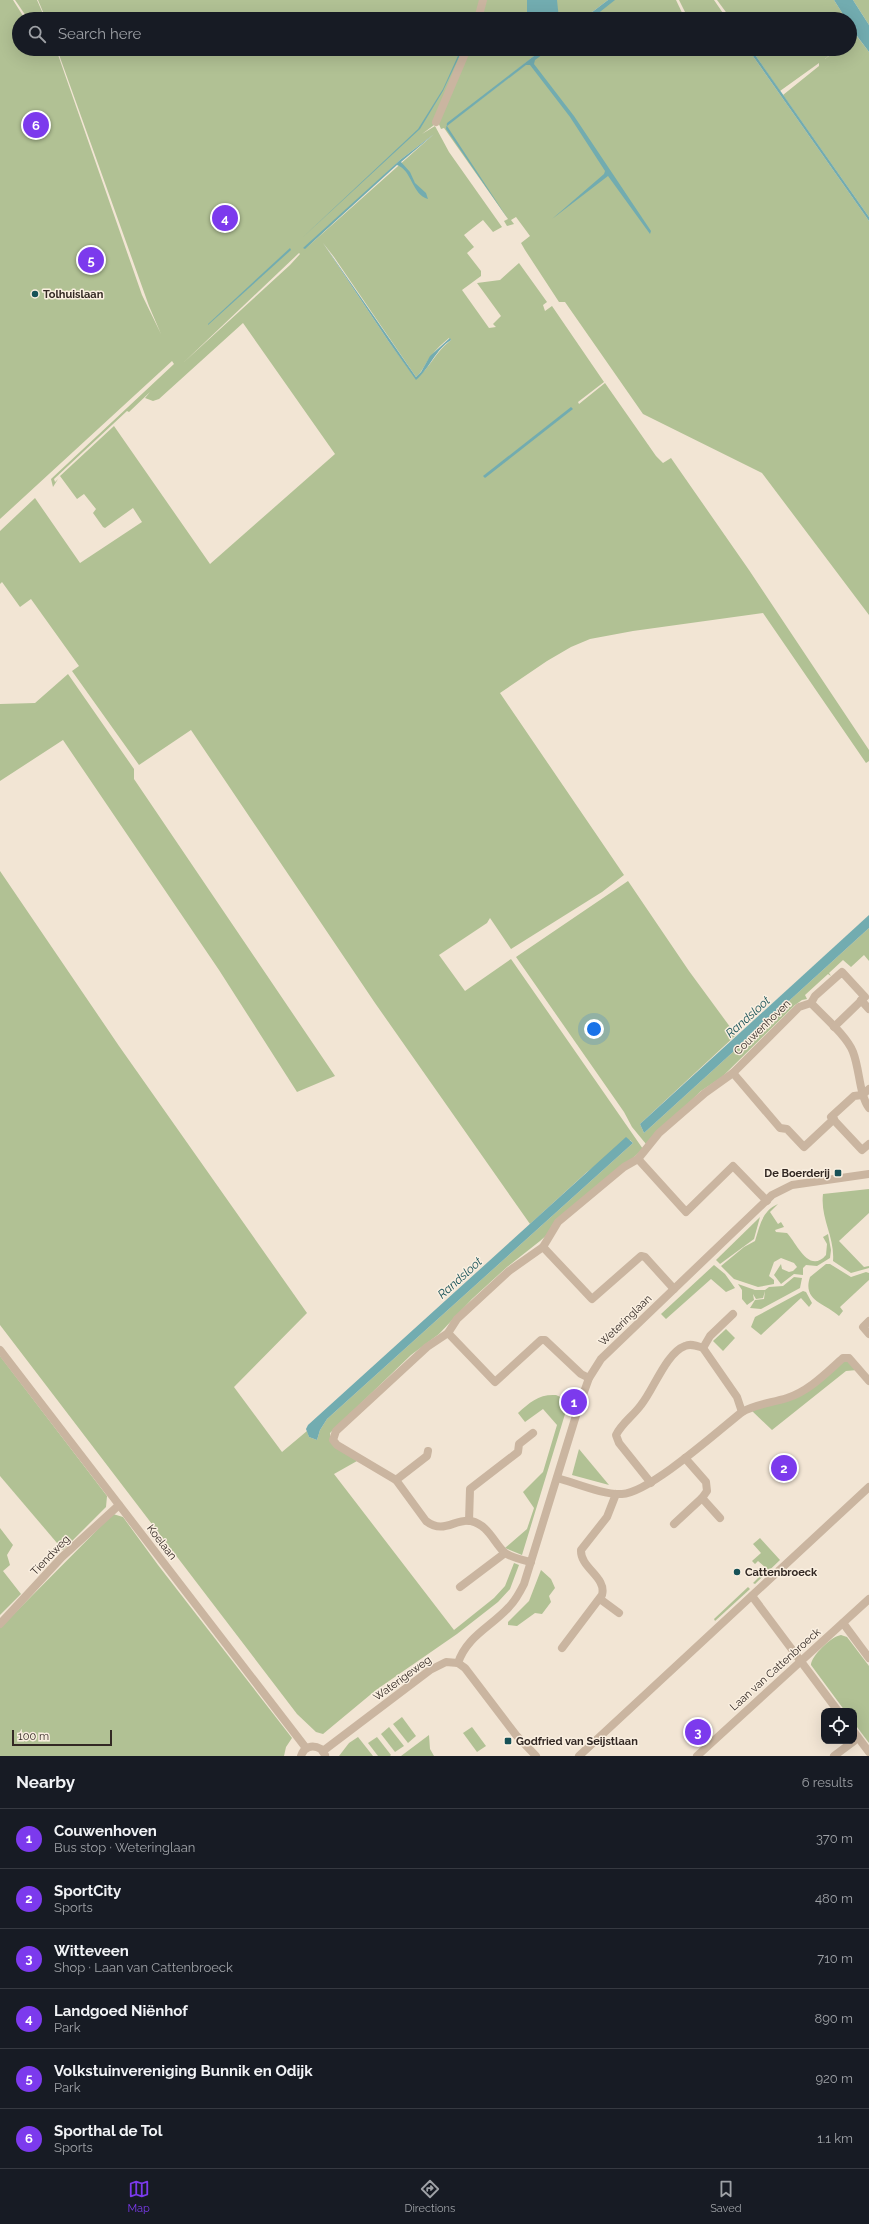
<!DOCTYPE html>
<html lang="en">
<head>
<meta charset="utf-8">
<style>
	:root { --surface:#171b24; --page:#242831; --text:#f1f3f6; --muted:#9ea1a6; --line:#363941; --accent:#7c3aed }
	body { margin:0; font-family:Raleway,sans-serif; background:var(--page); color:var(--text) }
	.controls { position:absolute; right:12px; bottom:12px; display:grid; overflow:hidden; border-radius:8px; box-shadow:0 4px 16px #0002 }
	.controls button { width:36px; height:36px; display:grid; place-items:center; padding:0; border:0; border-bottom:1px solid var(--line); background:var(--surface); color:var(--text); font:20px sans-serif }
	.scale { position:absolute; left:12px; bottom:10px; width:100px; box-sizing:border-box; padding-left:4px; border:2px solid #332924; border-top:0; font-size:11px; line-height:14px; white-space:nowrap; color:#332924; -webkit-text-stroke:3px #faefe0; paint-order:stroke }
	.you { position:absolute; left:594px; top:1029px; width:14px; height:14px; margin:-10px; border:3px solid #fff; border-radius:50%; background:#1a73e8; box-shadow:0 0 0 6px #1a73e833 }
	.badge { display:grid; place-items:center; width:26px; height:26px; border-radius:50%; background:var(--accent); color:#fff; font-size:13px; font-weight:700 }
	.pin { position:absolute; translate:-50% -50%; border:2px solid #fff; box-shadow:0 1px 4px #0006 }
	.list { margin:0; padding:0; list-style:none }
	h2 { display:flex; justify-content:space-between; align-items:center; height:52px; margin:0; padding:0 16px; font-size:17px }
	h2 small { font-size:13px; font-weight:400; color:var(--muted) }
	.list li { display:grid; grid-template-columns:26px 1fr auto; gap:12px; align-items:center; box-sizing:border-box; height:60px; padding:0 16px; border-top:1px solid var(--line) }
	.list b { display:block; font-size:15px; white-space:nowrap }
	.list p { margin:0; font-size:13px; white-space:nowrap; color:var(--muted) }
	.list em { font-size:13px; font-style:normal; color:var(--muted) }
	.icon { flex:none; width:22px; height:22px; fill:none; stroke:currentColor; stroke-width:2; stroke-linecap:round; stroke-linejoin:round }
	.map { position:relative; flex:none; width:869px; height:1756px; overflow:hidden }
	.search { position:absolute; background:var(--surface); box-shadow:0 4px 16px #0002; left:12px; right:12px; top:12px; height:44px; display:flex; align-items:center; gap:10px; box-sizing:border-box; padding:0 14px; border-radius:22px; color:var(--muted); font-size:15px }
	.sheet { height:412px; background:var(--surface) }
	nav { display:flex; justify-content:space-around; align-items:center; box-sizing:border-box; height:56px; border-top:1px solid var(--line); background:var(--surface); font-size:11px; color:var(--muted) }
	nav a { display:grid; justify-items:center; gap:2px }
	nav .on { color:var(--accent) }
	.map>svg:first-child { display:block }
</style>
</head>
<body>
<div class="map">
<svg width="869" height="1756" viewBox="0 0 869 1756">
	<rect width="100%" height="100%" fill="#f2e5d4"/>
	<g fill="#b1c194" fill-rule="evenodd">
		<path d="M0,0H13L25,19H19V49H56L142,295L161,334L149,306L57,49H543L446,126L546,49H748L869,221V615L762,473L643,414L565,302H559L525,250L521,243L530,236L516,217L511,220L514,224L507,226L504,221L508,219L444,128L441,129L438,122L422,134L435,126L449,152L502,227L493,232L483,220L464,235L474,247L467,253L481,271V276L462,290L489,328L496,327L493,324L501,316L477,283L500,280L519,263L547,302L543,305L545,311L552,306L604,382L578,402L579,404L605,383L656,456L663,463L671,458L749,570L869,750V761L866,763L763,613L633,631L590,639L571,647L547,661L500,693L624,875L602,892L511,949L490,918L487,923L439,955L465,991L511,959L643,1149L540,1241L507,1267L472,1299L439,1334L411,1355L330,1433L331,1442L357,1461L334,1474L454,1630L494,1598L505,1586L514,1563L519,1565L510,1589L498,1602L457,1634L376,1690L323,1734L316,1732L297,1714L0,1325V871L119,1046L307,1313L234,1387L282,1452L307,1431L309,1437L317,1440L320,1430L327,1419L633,1143L630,1140L587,1172L530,1224L375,1003L191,730L139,765L72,671L79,666L31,599L20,607L2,582L0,584V531L35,498L80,563L142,522L133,508L105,528L103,527L93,513L96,509L84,494L77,499L60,476L114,426L210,564L335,454L243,323L159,399L153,401L145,398L150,392L129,412L127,411L54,479L55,482L58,479L53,487L51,479L174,364L172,361L0,519ZM434,134L305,249L400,160ZM323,243L334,257L416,377C423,371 425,363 431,356C436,349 443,343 449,338L451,340C436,351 430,368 416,379L389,342ZM299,253L300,254L290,265L183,363Z"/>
		<polygon points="15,0 37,0 44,16 40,19 28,19"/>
		<polygon points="38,0 608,0 583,19 46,19"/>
		<polygon points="611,0 676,0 685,19 586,19"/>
		<polygon points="679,0 714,0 727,19 686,19 688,18"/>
		<polygon points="717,0 834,0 846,19 731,19"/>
		<polygon points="853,0 869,0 869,25"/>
		<polygon points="856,35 869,52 869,217 783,95 819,66 819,63 780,91 751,49 836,49 825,59 838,49 850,49 850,40"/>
		<polygon points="68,674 134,769 134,779 335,1076 297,1092 219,970 63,740 0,781 0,704 35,703"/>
		<polygon points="628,881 689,971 736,1035 640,1124 644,1133 869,928 869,961 864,955 851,967 843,960 829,973 831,976 828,974 805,995 807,999 802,1000 795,1005 722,1077 701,1091 646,1144 632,1127 624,1112 516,957"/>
		<path d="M869,1189V1213L839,1241L864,1267L869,1266V1268L851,1273L833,1261C835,1237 820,1218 823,1194Z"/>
		<path d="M778,1204L770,1212L778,1224L781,1222L784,1227L775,1230L776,1232L787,1233C796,1242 809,1275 826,1255L827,1244L823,1237L828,1234L831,1250L830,1258L817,1266L806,1265L803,1268V1275L794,1274L781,1284L774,1275L781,1264L782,1269L789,1272L793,1271L797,1267L794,1263L781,1258L774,1262L769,1276L774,1280V1284L758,1287L734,1279L721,1266L744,1247L755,1241C760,1225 762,1211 778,1204Z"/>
		<polygon points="760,1217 754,1239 720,1264 716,1260"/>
		<path d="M826,1264H830L851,1277L866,1272L869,1273V1280L840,1307L843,1311L839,1316C825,1303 802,1301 810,1277Z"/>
		<polygon points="714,1265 725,1274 735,1288 726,1292 711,1279 666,1319 661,1314"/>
		<polygon points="794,1277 802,1278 800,1288 761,1309 750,1308 755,1300 764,1299 765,1291 763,1298 756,1299 753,1294 754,1300 747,1305 742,1299 742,1290 738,1284 755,1290 765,1290 769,1287 783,1286"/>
		<polygon points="803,1291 806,1292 812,1303 809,1307 801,1298 761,1335 751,1327 755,1317"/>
		<polygon points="726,1329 735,1338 723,1351 713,1341"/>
		<polygon points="0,1356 107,1496 106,1507 63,1550 0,1476"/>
		<polygon points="846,1360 857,1370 846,1371 772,1430 751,1410 779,1403"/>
		<path d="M556,1395L569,1401L522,1555L505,1548L527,1529L534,1508L523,1492L543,1472L557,1425L543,1409L525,1422L518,1413C530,1402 539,1394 556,1395Z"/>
		<polygon points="579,1449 609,1485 572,1475"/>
		<polygon points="113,1514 123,1517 158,1565 292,1738 286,1747 284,1756 0,1756 0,1628"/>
		<polygon points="0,1528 13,1545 7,1555 10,1565 3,1571 21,1594 0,1615"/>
		<polygon points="760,1538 780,1560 755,1584 753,1583 767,1569 758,1561 755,1564 752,1561 761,1553 753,1544"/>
		<polygon points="541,1570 551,1579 555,1588 549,1596 551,1602 542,1614 535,1613 517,1626 508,1625 508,1622 529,1601"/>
		<polygon points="748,1587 750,1589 715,1621 714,1619"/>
		<path d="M841,1635L847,1637L869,1666V1743L854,1723V1711H845L811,1665C811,1656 832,1636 841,1635Z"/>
		<polygon points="402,1717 416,1736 408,1743 393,1724"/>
		<polygon points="389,1727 404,1746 395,1752 381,1734"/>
		<polygon points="472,1727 486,1746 477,1752 463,1733"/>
		<polygon points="429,1735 430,1749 434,1756 401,1756"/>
		<polygon points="358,1737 373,1756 339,1756 349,1743"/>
		<polygon points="377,1737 391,1755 390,1756 378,1756 368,1743"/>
	</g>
	<g fill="#72acb0">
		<polygon points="527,0 557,0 559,19 527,19"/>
		<polygon points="608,0 615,0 591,19 583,19"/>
		<polygon points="834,0 853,0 869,25 869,52 857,36 850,40 854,32 850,25 850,19 846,19"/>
		<polygon points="461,49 459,57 443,91 420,129 302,238 418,129 443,89"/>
		<polygon points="543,49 550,49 535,60 534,64 574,116 651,231 650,234 608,176 552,219 604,174 605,171 570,117 530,65 526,65 447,126 508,219 446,129 447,123"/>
		<polygon points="748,49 751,49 869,217 869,221"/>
		<path d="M434,134L401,162L410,172L415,183L426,193L428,199C412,195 412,170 397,165L305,249L303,248L400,160Z"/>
		<path d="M323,243L416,377L421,372L430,356L450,338L451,340C435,350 430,368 416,380L389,342Z"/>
		<polygon points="290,248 291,250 208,325 208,324"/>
		<polygon points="571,407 573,409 485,478 483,476"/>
		<polygon points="869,915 869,928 644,1133 640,1124"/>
		<polygon points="626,1137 633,1143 327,1419 320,1430 317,1440 309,1437 306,1429 308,1425"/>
	</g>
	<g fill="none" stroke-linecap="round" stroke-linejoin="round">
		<g stroke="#cab5a0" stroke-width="8">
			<polyline points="478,19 483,0"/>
			<polyline points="436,122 467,49"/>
			<polyline points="861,1000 869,1009"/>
			<path d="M811,1003C823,1016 847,1036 853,1052C860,1070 859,1094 869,1108"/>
			<polyline points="733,1073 780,1128 787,1129 804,1147 834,1119"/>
			<polyline points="869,1089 862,1095 854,1096 831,1117 862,1150 869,1144"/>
			<polyline points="638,1159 686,1212 733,1166 767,1201"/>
			<polyline points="543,1247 592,1299 641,1256 645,1257 674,1289"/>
			<polyline points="869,1321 863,1327 869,1334"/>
			<polyline points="448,1333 495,1382 541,1340 545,1340 581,1374 589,1378"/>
			<polyline points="703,1348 710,1336 733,1314"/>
			<polyline points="0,1350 306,1748"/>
			<path d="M557,1478C576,1483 603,1495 622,1494C649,1493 718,1431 742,1412C756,1404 771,1403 787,1398C809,1391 826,1373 843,1358H849L869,1381"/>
			<polyline points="396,1480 427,1456 428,1451"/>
			<path d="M651,1483L619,1443L616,1435C622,1423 633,1416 641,1405C654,1389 666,1353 685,1346C691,1343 697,1346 703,1348L737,1397L742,1412"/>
			<polyline points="702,1498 720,1518"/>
			<polyline points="469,1521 470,1489 518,1452 519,1444 533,1433"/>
			<polyline points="674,1524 702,1498 707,1491 706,1482 685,1458"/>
			<path d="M531,1562C523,1560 511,1558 504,1552C493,1541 488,1525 471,1521C455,1518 444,1535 426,1521L396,1480L337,1445L333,1440L336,1431L427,1347L448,1333L457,1319L509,1271L543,1247L558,1222L624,1167L638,1159L659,1133L705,1093L733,1073L799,1007L811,1003L815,996L842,972L865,997L834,1027"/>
			<polyline points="460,1587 505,1553"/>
			<polyline points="752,1596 838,1711"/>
			<polyline points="600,1599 619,1613"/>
			<polyline points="843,1623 869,1658"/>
			<polyline points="0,1624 62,1557 119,1505"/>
			<path d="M562,1648L602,1595C607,1577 580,1568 581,1550L607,1517L616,1494"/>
			<path d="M458,1663C467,1636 491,1627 509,1607C516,1600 520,1592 524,1584L578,1409L589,1378L601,1359L772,1195L792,1185L869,1174"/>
			<polyline points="854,1732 869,1752"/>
			<polyline points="323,1751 430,1670 446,1662 458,1663 465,1668 516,1735 536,1756"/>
			<path d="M301,1756C304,1747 312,1744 321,1749L325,1755"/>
			<polyline points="579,1756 869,1487"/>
			<polyline points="697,1756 869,1599"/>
			<polyline points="834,1756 854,1741"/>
		</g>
	</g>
	<g fill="#175157" stroke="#faefe0" stroke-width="1.5">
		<circle cx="35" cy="294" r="4"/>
		<rect x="834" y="1169" width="8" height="8" rx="2"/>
		<circle cx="737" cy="1572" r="4"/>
		<rect x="504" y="1737" width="8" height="8" rx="2"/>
	</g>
	<g text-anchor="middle" stroke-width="3" stroke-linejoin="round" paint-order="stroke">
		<g font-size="11" font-weight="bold" fill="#332924" stroke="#faefe0" text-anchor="start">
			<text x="43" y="298">Tolhuislaan</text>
			<text x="830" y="1177" text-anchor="end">De Boerderij</text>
			<text x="745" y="1576">Cattenbroeck</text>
			<text x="516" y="1745">Godfried van Seijstlaan</text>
		</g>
		<g font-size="11" fill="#332924" stroke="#faefe0">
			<text transform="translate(762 1027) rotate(-44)" y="4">Couwenhoven</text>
			<text transform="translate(625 1320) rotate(-44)" y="4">Weteringlaan</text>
			<text transform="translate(162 1542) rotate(52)" y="4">Koelaan</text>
			<text transform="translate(50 1555) rotate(-46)" y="4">Tiendweg</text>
			<text transform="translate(775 1669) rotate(-42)" y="4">Laan van Cattenbroeck</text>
			<text transform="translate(402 1678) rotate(-36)" y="4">Waterigeweg</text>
		</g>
		<g font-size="12" font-style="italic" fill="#175157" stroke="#faefe0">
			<text transform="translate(748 1017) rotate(-42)" y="4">Randsloot</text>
			<text transform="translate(460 1278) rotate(-42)" y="4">Randsloot</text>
		</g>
	</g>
</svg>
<div class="controls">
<button><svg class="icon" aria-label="locate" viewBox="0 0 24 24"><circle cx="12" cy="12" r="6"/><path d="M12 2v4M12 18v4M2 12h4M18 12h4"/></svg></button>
</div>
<div class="scale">100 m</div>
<div class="you"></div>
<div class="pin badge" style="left:574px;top:1402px">1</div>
<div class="pin badge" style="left:784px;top:1468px">2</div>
<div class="pin badge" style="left:698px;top:1732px">3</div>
<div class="pin badge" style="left:225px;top:218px">4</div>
<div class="pin badge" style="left:91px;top:260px">5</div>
<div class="pin badge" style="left:36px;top:125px">6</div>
<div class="search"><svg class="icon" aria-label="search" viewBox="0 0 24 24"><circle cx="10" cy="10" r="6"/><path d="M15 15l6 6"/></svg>Search here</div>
</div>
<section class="sheet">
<h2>Nearby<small>6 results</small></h2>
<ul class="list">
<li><span class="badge">1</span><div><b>Couwenhoven</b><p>Bus stop · Weteringlaan</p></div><em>370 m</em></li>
<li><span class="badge">2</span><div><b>SportCity</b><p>Sports</p></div><em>480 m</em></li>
<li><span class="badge">3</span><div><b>Witteveen</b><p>Shop · Laan van Cattenbroeck</p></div><em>710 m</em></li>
<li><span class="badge">4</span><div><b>Landgoed Niënhof</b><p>Park</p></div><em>890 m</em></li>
<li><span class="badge">5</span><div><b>Volkstuinvereniging Bunnik en Odijk</b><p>Park</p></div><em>920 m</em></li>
<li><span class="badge">6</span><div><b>Sporthal de Tol</b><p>Sports</p></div><em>1.1 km</em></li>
</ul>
</section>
<nav>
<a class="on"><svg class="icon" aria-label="map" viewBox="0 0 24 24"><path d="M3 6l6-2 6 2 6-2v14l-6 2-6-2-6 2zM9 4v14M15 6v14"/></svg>Map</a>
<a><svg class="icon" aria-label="directions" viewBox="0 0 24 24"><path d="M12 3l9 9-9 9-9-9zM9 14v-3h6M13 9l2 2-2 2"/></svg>Directions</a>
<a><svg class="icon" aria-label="saved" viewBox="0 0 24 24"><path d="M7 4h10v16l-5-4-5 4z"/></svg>Saved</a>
</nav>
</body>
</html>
